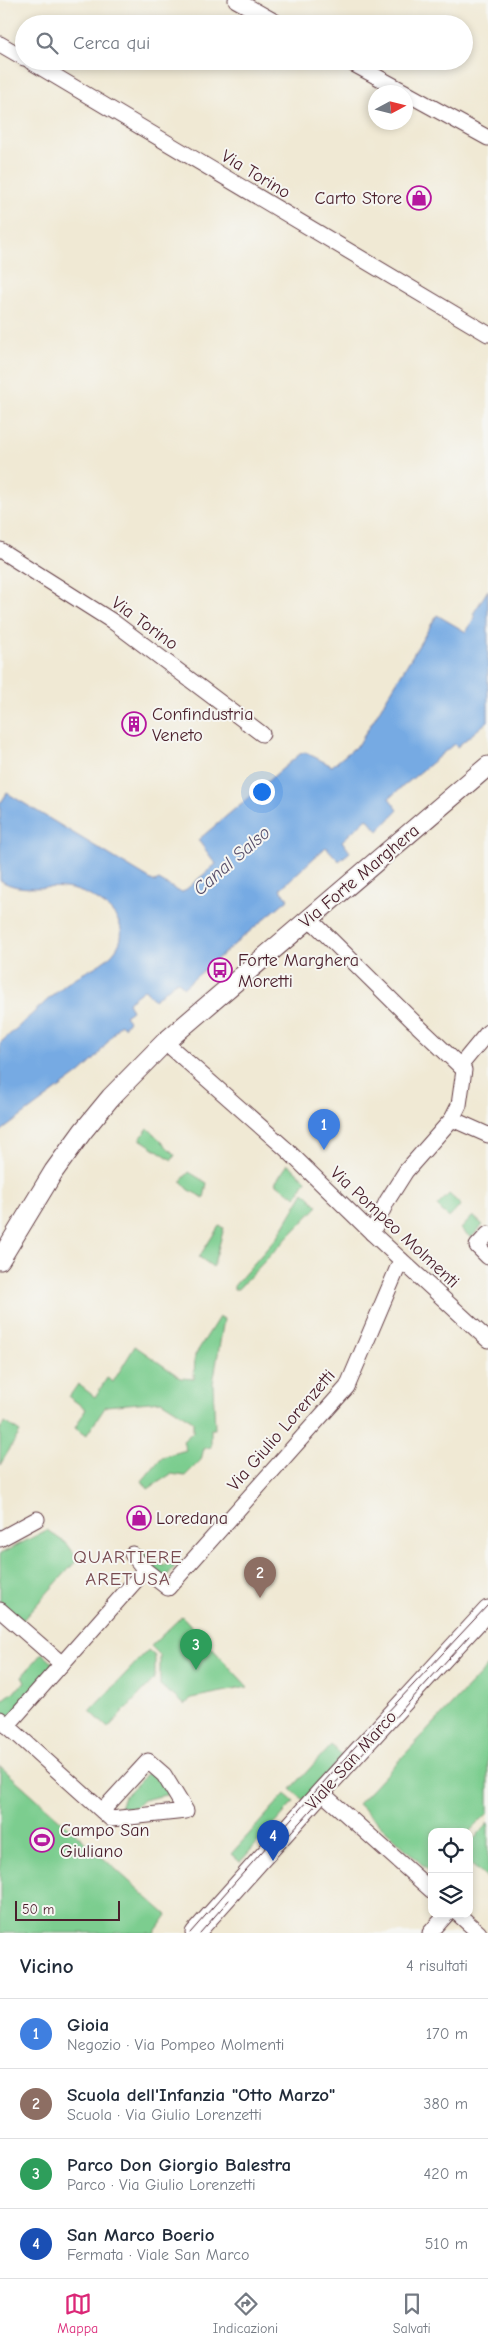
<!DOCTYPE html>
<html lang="it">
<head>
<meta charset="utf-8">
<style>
	:root { --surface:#fff; --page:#f2f2f3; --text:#1f2937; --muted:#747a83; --line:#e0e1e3; --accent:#db2777 }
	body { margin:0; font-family:"Comic Neue",sans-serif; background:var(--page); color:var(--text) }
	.controls { position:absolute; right:15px; bottom:15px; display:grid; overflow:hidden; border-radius:10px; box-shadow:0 2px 8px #0003 }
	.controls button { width:45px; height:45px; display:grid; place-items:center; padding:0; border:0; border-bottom:1px solid var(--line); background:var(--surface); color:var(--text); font:25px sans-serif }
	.compass { position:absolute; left:368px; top:85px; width:45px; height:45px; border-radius:50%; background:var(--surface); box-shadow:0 2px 8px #0003; rotate:83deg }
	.scale { position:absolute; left:15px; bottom:12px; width:105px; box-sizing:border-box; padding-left:5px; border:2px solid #4a1f2b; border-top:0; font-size:14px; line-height:18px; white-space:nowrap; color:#4a1f2b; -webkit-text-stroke:4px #f6f6f2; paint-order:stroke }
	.you { position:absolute; left:261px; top:791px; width:18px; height:18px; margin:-12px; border:4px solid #fff; border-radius:50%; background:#1a73e8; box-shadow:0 0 0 8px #1a73e833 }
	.badge { display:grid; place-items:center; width:32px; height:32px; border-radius:50%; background:var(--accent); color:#fff; font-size:16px; font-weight:700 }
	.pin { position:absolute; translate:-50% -41px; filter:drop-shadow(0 1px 2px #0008) }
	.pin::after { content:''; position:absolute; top:26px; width:18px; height:15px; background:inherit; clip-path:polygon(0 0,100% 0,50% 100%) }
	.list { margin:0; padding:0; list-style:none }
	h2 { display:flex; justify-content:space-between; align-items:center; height:65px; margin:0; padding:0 20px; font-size:21px }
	h2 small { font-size:16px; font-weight:400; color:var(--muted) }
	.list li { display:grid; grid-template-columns:32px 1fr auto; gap:15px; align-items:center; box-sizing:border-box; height:70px; padding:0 20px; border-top:1px solid var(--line) }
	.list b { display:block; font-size:19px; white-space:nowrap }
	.list p { margin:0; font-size:16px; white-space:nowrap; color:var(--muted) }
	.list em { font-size:16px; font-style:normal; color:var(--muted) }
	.icon { flex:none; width:28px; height:28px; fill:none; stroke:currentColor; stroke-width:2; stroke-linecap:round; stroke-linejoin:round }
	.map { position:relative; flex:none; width:488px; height:1933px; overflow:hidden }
	.search { position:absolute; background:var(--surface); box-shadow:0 2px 8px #0003; left:15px; right:15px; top:15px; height:55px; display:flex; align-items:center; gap:12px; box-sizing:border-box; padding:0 18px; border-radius:28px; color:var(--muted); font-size:19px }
	.sheet { height:345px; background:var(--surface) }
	nav { display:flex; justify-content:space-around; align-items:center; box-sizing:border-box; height:70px; border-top:1px solid var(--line); background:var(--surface); font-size:14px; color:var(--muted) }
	nav a { display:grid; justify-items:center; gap:2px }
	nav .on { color:var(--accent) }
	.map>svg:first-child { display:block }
</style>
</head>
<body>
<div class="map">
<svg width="488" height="1933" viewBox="0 0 488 1933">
	<rect width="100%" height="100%" fill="#f6f6f2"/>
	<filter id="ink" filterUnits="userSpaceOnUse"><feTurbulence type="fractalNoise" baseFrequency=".02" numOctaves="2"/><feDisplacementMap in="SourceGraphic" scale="10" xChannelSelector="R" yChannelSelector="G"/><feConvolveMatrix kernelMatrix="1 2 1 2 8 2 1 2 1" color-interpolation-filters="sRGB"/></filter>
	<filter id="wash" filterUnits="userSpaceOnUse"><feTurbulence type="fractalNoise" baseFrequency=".0096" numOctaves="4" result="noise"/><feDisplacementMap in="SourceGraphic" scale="20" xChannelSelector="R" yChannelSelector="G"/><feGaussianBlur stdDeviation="1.12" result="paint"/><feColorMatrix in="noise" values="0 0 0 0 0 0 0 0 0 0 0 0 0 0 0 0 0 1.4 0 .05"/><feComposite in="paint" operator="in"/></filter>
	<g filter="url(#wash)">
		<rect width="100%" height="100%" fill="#f0e9d4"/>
		<g fill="#7bcd8f" stroke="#62765d">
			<polygon points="148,1128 175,1155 172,1160 140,1139"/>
			<polygon points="288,1164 306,1180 296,1197 275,1183"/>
			<polygon points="189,1172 207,1183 204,1198 189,1190 181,1181"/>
			<polygon points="304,1192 318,1206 238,1289 234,1289 234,1286 278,1236"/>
			<polygon points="449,1194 461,1205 449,1218 437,1206"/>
			<polygon points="473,1216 483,1225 471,1238 461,1229"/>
			<polygon points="219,1226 224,1228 213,1267 199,1257"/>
			<polygon points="219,1317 224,1319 213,1383 215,1429 211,1429 211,1447 204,1448 201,1460 185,1476 171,1474 148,1489 142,1481 162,1457 186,1450 183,1441 193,1432 193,1421 161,1401 106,1406 86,1436 75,1428 86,1409 69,1397 78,1384 95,1397 107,1378 113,1382 135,1346 181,1378 194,1379 195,1355"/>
			<polygon points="5,1422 20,1432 0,1465 0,1430"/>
			<polygon points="47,1530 68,1545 78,1559 20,1623 0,1607 0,1554"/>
			<polygon points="136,1546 163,1566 169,1563 175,1567 162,1581 154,1574 156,1565 144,1556 142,1556 135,1547"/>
			<polygon points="182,1616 248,1687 191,1698 185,1705 160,1685 160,1655 151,1646"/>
			<polygon points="148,1650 155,1656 155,1678 108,1728 90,1711"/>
			<polygon points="42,1653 56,1666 6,1721 0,1715 0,1702 25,1683 22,1676"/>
			<polygon points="488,1666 488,1813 469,1832 432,1832 431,1873 358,1804"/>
			<polygon points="331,1745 343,1756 303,1800 291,1789"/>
			<polygon points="0,1766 167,1915 154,1933 0,1933"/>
			<polygon points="151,1770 170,1794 143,1800 135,1808 120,1807 124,1797"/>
			<polygon points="285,1794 294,1802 240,1862 231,1854"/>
			<polygon points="488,1823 488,1879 469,1863 469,1844"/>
		</g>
		<path fill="#76aae3" stroke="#606487" d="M488,590V721L457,747L454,744L389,798L398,810L378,831L367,818L342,841L350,852L339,861L326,847L280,889L288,899L184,987L177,981L154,1000L145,989L128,1002L132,1011L125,1016L129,1021L124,1027L120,1024L96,1058L80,1073L0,1132V1043C22,1024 43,1003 66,984C80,973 98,968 111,955C141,925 99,895 71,889C48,884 20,894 0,880V804L7,793L151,880L155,882L159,880L178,891L183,892L216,864L198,840L300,754L305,752L332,766L359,744L437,615L466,632L475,617L473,614Z"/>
	</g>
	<g filter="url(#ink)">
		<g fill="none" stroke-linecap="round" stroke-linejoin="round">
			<g stroke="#633d44" stroke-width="17">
				<g id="minor">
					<polyline points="236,0 279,24"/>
					<polyline points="0,44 24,58"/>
					<polyline points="30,61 488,334"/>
					<polyline points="348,61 405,92"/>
					<polyline points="406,93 488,138"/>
					<polyline points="0,550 112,621 262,734"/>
					<polyline points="309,918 414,1022"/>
					<polyline points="418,1026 460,1066"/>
					<polyline points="165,1042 286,1149 372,1233 488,1340"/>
					<polyline points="452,1119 488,1135"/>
					<polyline points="372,1233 387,1201 406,1171 452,1119 459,1105 464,1070 460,1066 488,1032"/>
					<polyline points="488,1234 477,1246 488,1257"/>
					<polyline points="0,1539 37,1519"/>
					<polyline points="132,1554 145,1570 168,1588 347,1387 401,1260"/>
					<polyline points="0,1610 62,1664"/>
					<polyline points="0,1719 111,1819 186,1811 164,1775 148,1761 102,1811"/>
					<polyline points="7,1726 145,1570"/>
					<polyline points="321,1792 432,1891"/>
					<polyline points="458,1914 479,1933"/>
					<polyline points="430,1933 447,1914"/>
				</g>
			</g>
			<g stroke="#633d44" stroke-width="21">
				<g id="tertiary">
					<polyline points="0,1260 54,1171 83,1131 111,1097 165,1042 488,766"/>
					<polyline points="195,1933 321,1792 488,1610"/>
				</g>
			</g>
			<use href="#minor" stroke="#fff" stroke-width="15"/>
			<use href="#tertiary" stroke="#fff" stroke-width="19"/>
			<g stroke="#4a1f2b" stroke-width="1">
				<polyline points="271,1854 469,1636"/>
				<polyline points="190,1933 354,1748 488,1605"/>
				<polyline points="200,1933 229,1900"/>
			</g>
		</g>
	</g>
	<defs>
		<g id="shop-ring" transform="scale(1.25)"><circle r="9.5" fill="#f6f6f2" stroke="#b5179e" stroke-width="1.5"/><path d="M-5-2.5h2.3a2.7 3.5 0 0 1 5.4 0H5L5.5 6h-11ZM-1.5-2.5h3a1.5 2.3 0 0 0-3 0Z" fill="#b5179e"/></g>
		<g id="building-ring" transform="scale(1.25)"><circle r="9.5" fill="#f6f6f2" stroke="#b5179e" stroke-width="1.5"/><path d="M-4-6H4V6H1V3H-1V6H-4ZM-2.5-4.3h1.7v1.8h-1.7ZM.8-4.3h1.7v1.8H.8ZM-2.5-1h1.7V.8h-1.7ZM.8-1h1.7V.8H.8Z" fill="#b5179e"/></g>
		<g id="bus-ring" transform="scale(1.25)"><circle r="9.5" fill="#f6f6f2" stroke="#b5179e" stroke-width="1.5"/><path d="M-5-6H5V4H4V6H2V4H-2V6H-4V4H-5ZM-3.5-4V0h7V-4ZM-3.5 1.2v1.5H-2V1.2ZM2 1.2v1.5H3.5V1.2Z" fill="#b5179e"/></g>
		<g id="stadium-ring" transform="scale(1.25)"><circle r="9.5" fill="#f6f6f2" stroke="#b5179e" stroke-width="1.5"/><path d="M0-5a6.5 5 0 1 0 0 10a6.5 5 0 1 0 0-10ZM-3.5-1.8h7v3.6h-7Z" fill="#b5179e"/></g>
	</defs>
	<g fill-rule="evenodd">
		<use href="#shop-ring" x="419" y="198"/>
		<use href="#building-ring" x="134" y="724"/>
		<use href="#bus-ring" x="220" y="970"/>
		<use href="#shop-ring" x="139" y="1518"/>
		<use href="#stadium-ring" x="42" y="1840"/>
	</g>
	<g text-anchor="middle" stroke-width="4" stroke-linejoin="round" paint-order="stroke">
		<g font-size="18" fill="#4a1f2b" stroke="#f6f6f2">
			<text transform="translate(256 174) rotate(31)" y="6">Via Torino</text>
			<text transform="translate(145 623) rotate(36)" y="6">Via Torino</text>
			<text transform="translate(359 876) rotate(-40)" y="6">Via Forte Marghera</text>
			<text transform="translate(395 1227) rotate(43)" y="6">Via Pompeo Molmenti</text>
			<text transform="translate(281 1430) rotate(-49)" y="6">Via Giulio Lorenzetti</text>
			<text transform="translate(351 1760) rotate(-48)" y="6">Viale San Marco</text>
		</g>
		<g font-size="18" fill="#4a1f2b" stroke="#f6f6f2" text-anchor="start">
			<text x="402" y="204" text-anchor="end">Carto Store</text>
			<text x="152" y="720">Confindustria<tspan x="152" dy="21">Veneto</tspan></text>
			<text x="238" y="966">Forte Marghera<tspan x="238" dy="21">Moretti</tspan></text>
			<text x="156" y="1524">Loredana</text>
			<text x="60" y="1836">Campo San<tspan x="60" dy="21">Giuliano</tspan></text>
		</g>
		<g font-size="19" font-style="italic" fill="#59506b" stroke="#f6f6f2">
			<text transform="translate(231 860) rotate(-41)" y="7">Canal Salso</text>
		</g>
		<g font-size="19" letter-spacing="1" fill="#784a50" stroke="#f6f6f2">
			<text x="128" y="1563">QUARTIERE<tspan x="128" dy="22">ARETUSA</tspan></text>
		</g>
	</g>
</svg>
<div class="controls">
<button><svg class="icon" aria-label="locate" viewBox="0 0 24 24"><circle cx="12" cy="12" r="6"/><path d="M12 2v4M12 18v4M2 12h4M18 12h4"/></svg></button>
<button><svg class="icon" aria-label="layers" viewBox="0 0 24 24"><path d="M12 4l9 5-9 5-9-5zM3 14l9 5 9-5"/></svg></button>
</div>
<svg class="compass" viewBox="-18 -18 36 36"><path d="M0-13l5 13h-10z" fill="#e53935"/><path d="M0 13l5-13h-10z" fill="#747a83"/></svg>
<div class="scale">50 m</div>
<div class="you"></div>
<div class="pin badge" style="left:324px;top:1150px;background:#3f7fe0">1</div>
<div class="pin badge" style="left:260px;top:1598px;background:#8d6e63">2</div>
<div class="pin badge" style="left:196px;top:1670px;background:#2e9e5b">3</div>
<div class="pin badge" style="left:273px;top:1861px;background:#1a4fb4">4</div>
<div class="search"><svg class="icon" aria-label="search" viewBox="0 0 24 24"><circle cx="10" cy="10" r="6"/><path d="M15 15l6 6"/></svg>Cerca qui</div>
</div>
<section class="sheet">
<h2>Vicino<small>4 risultati</small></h2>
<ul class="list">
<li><span class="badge" style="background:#3f7fe0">1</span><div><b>Gioia</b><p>Negozio · Via Pompeo Molmenti</p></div><em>170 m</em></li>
<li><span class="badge" style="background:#8d6e63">2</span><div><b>Scuola dell'Infanzia &quot;Otto Marzo&quot;</b><p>Scuola · Via Giulio Lorenzetti</p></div><em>380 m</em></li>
<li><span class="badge" style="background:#2e9e5b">3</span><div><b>Parco Don Giorgio Balestra</b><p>Parco · Via Giulio Lorenzetti</p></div><em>420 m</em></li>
<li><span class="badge" style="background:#1a4fb4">4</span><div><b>San Marco Boerio</b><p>Fermata · Viale San Marco</p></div><em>510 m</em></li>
</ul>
</section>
<nav>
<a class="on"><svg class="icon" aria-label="map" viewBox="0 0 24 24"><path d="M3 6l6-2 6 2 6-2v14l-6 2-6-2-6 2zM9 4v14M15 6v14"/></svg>Mappa</a>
<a><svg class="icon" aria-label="directions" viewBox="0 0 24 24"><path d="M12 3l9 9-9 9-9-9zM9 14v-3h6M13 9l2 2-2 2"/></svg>Indicazioni</a>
<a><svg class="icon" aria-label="saved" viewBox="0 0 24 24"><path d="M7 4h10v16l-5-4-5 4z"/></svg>Salvati</a>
</nav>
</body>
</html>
